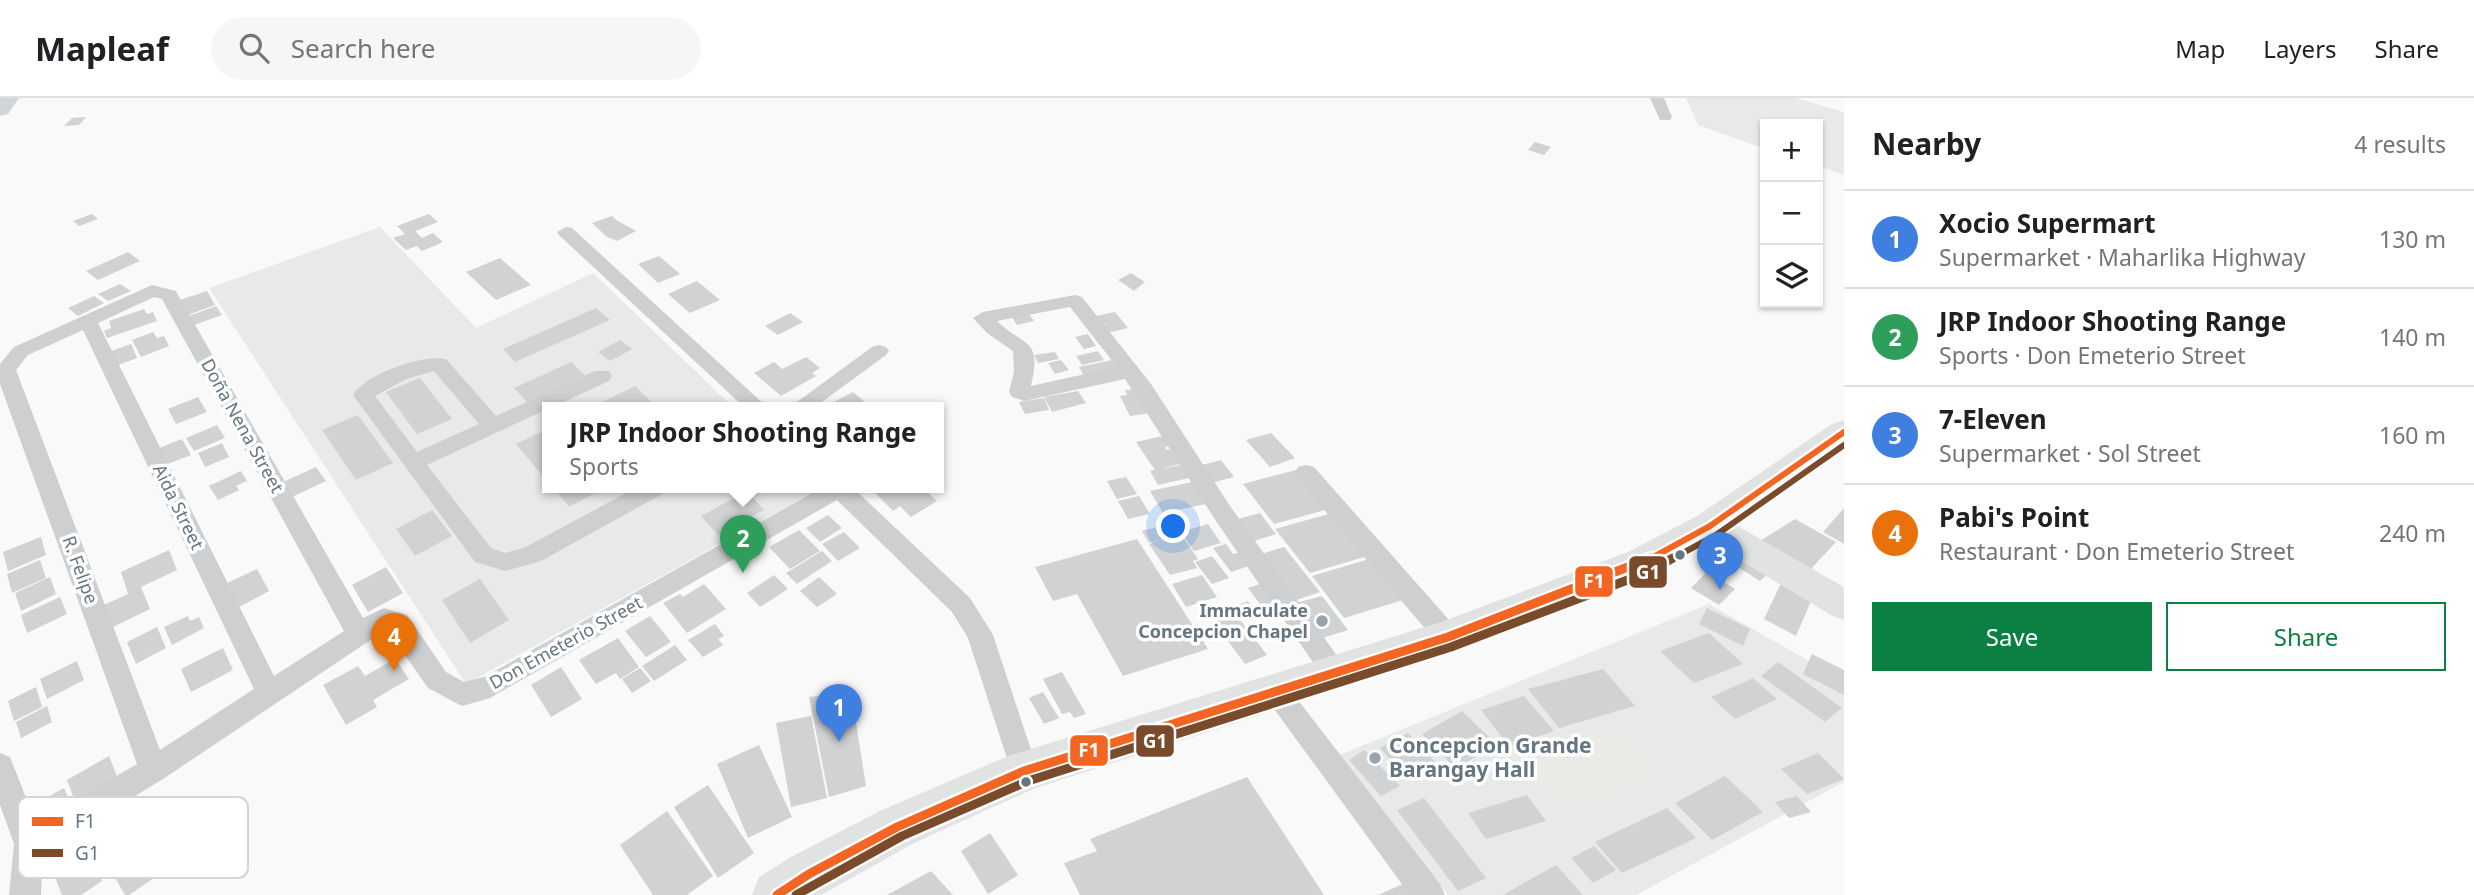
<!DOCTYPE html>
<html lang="en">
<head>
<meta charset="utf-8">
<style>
	:root { --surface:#fff; --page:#f6f6f6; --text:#202124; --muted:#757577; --line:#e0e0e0; --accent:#0b8043 }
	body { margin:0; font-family:"Noto Sans",sans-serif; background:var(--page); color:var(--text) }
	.controls { position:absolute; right:21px; top:21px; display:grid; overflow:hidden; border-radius:0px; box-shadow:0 2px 5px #0004 }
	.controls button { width:63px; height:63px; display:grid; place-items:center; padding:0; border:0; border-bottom:2px solid var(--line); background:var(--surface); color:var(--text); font:35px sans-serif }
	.you { position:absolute; left:1174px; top:429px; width:24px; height:24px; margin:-18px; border:5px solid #fff; border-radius:50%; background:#1a73e8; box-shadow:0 0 0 10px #1a73e833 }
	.badge { display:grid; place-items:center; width:46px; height:46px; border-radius:50%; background:var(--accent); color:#fff; font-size:23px; font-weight:700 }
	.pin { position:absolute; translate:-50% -58px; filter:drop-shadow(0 2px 4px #0008) }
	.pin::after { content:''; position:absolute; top:37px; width:24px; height:21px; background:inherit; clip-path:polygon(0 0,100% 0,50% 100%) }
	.popup { position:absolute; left:542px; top:304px; width:402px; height:91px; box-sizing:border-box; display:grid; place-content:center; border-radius:0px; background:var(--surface); filter:drop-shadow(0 2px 5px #0005); font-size:23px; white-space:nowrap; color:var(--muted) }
	.popup b { font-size:26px; color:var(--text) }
	.popup::after { content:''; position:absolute; left:50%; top:100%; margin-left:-14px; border:14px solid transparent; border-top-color:var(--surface) }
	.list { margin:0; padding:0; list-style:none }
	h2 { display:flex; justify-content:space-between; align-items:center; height:91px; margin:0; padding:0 28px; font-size:30px }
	h2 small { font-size:23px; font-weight:400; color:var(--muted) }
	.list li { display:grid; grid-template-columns:46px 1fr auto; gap:21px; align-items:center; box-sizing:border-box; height:98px; padding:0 28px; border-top:2px solid var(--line) }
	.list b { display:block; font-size:26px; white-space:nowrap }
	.list p { margin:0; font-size:23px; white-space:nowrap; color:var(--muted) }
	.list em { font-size:23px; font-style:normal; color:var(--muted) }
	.actions { display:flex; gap:14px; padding:21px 28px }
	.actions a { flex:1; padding:16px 0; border:2px solid var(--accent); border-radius:0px; text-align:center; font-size:24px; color:var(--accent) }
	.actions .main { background:var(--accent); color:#fff }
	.icon { flex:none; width:38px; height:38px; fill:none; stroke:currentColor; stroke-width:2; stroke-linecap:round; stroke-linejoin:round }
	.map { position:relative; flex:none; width:1844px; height:797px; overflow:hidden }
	header { display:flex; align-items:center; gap:42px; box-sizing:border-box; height:98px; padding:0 35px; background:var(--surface); border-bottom:2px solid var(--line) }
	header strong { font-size:33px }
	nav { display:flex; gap:38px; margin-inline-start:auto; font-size:24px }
	.search { width:490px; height:63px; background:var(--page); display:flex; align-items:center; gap:18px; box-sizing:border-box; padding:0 24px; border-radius:38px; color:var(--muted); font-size:26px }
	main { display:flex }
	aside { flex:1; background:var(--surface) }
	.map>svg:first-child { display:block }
</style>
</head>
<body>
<header>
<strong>Mapleaf</strong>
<div class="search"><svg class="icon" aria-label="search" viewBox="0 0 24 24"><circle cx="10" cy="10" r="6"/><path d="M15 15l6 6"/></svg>Search here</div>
<nav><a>Map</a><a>Layers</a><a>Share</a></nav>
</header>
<main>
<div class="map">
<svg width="1844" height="797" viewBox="0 0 1844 797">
	<rect width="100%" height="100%" fill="#f9f9f9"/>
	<g fill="#e8e9e9">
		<polygon points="1686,0 1795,0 1844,14 1844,77 1818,68 1818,26 1765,26 1765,51 1698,27"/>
		<polygon points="380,129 476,230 593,175 733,309 547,309 547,389 819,391 466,586 209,190"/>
		<polygon points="1709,506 1844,583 1844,684 1636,797 1448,797 1337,658"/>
	</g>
	<polygon fill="#e8ebe6" points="1614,627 1660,674 1565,715 1522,665"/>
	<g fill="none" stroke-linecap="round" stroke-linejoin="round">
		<polygon fill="#ced6d9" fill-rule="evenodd" points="0,0 19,0 8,16 0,18"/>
	</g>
	<g fill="#d0d2d3">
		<polygon points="86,19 79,27 64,28 72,20"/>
		<polygon points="1535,44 1551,49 1544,57 1528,52"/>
		<polygon points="92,116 98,121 79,128 73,123"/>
		<polygon points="429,116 438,124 415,133 422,140 433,135 443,144 422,153 417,148 406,152 393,140 405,136 397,128"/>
		<polygon points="612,118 616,122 636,133 617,143 607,139 592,125"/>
		<polygon points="128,154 140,163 98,182 86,173"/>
		<polygon points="659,158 680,176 658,185 638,166"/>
		<polygon points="500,160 531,187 496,202 466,174"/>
		<polygon points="1131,175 1145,184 1134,193 1118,182"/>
		<polygon points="697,183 720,202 690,215 668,196"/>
		<polygon points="120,186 131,193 108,203 98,196"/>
		<polygon points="207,193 215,207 188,217 180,202"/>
		<polygon points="94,198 104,205 78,218 68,210"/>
		<polygon points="216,208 222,217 194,227 189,218"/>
		<polygon points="596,210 610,222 515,264 503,251"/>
		<polygon points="144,211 147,216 153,214 157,223 107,240 104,233 111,230 109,223"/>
		<polygon points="1115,214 1128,230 1107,235 1101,228 1111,225 1099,228 1092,219"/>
		<polygon points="790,215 803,224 778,237 765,228"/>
		<polygon points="1029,216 1034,223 1017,227 1012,219"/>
		<polygon points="153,234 157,240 164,238 169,248 141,259 132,242"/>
		<polygon points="1088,236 1096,248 1084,251 1075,239"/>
		<polygon points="620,242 632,251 610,263 598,254"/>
		<polygon points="131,246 137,260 113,269 106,255"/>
		<polygon points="1098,253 1104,262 1082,267 1076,258"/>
		<polygon points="1055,254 1059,261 1038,265 1034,257"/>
		<polygon points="806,259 820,270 812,275 816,278 781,298 754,275 774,264 782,271"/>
		<polygon points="1061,262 1069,272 1055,276 1048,265"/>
		<polygon points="1112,262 1121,274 1086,281 1079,269"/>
		<polygon points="571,264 585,277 528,305 514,290"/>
		<polygon points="420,280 452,321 417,336 386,294"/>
		<polygon points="635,288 657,309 592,309"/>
		<polygon points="1137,291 1150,315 1130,318 1120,298 1127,297 1125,292"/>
		<polygon points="1078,293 1086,305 1052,314 1044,299"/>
		<polygon points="853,294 867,306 862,309 836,309 832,305"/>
		<polygon points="198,299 207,314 176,326 168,311"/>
		<polygon points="1044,300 1049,312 1025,316 1019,304"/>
		<polygon points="358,317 393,365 356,382 322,332"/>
		<polygon points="217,327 225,340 194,353 186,340"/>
		<polygon points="547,331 547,383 516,346"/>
		<polygon points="1271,335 1295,360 1270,369 1246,342"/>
		<polygon points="1163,338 1170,348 1165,349 1166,352 1170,351 1180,366 1161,371 1181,367 1189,380 1158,387 1150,373 1155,372 1136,344"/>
		<polygon points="182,341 191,357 165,367 157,351"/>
		<polygon points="222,345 229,359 205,369 198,355"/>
		<polygon points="1221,362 1234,379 1211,385 1198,368"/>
		<polygon points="316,369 326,383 292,399 283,384"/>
		<polygon points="1296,372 1329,411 1274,426 1243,386"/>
		<polygon points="241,373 247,383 236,388 239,392 218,402 209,388"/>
		<polygon points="1126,379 1137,396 1117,401 1107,383"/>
		<polygon points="1192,384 1206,406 1163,415 1150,393"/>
		<polygon points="553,389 606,389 569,409"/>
		<polygon points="872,389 932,389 934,391 928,395 937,403 911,419 900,408 893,413 870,390"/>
		<polygon points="747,393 764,412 718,437 701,418"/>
		<polygon points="1139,398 1150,416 1128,421 1118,403"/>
		<polygon points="1844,410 1844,446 1823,434"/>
		<polygon points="432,412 452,438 415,458 396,431"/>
		<polygon points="1260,415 1276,436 1251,444 1235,422"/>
		<polygon points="1332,415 1368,458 1310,475 1275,431"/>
		<polygon points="828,417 842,430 820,444 806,430"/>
		<polygon points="1795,421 1836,444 1807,475 1755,446"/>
		<polygon points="1173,425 1198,461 1193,463 1197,470 1170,477 1149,446 1165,440 1149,445 1142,433"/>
		<polygon points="1208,426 1221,445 1194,453 1181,434"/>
		<polygon points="799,432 820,453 790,471 769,449"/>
		<polygon points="844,434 860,450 838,463 822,446"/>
		<polygon points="41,439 46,457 8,473 3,454"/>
		<polygon points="1137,441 1208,551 1123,578 1077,496 1053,503 1035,469"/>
		<polygon points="1226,446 1233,456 1241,454 1252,467 1231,474 1213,450"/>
		<polygon points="1284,449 1320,494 1293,503 1258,457"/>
		<polygon points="169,452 177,472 141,489 150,511 113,529 104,507 128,496 121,474"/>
		<polygon points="822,453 832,463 797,486 786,475"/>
		<polygon points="1735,455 1768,476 1760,483 1727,462"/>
		<polygon points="1212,458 1229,480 1212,486 1195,464"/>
		<polygon points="1369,461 1403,502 1344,520 1312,478"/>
		<polygon points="40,462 46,480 12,495 7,476"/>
		<polygon points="386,469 403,495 368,514 352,487"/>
		<polygon points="257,471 269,493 239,509 227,485"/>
		<polygon points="1707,474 1735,491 1719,507 1691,490"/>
		<polygon points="774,477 788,491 760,509 747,495"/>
		<polygon points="1202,477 1217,499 1186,509 1172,486"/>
		<polygon points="50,479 56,496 21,513 15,495"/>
		<polygon points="819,479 837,496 817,509 800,493"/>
		<polygon points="1784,479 1815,494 1796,538 1764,521"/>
		<polygon points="480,481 509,522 470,545 442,502"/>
		<polygon points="1263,485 1276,504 1262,509 1248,490"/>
		<polygon points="704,486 726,511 687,535 663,505 680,496 683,499"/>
		<polygon points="1322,498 1348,532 1322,540 1296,505"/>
		<polygon points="60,499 67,516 27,535 21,517"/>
		<polygon points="1248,503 1259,517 1244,523 1233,509"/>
		<polygon points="1707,510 1750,531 1743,548 1699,526"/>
		<polygon points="1235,515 1267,557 1245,566 1213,523"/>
		<polygon points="188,518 190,523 199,519 204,530 172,547 164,529"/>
		<polygon points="650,518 671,544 646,559 625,533"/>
		<polygon points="715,526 724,538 718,541 723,547 703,559 688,542"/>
		<polygon points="157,529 166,550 136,566 127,544"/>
		<polygon points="1709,535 1743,566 1694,585 1660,553"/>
		<polygon points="618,540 639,569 620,581 616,575 596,586 579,562"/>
		<polygon points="675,547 687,562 654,583 642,568"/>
		<polygon points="223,550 233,572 191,594 181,571"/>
		<polygon points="1812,556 1844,572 1844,597 1803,576"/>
		<polygon points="395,561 409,581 373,602 377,609 346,627 323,587 358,568 365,578"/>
		<polygon points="77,563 84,582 47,601 40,581"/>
		<polygon points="1778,564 1842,610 1825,624 1761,578"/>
		<polygon points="561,569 582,601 551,619 531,587"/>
		<polygon points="640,570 651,583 632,595 622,581"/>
		<polygon points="1603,571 1635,608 1559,630 1528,591"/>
		<polygon points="1062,574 1086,616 1074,620 1070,614 1062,616 1043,581"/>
		<polygon points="1753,580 1777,601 1735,621 1711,599"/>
		<polygon points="36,589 42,609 14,623 8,603"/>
		<polygon points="851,593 866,688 829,699 809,599"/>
		<polygon points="1043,594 1059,620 1044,626 1029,600"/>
		<polygon points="1524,598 1554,633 1509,648 1481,612"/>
		<polygon points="47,608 52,624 21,640 16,624"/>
		<polygon points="1462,613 1496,646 1456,671 1422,636"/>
		<polygon points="811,618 827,700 791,709 776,625"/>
		<polygon points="1408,635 1437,666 1409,682 1380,650"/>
		<polygon points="759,647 792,719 748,740 717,666"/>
		<polygon points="1364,652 1400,688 1381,698 1349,662"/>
		<polygon points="1818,655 1844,681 1807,696 1781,671"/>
		<polygon points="109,658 120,686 78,711 67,682"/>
		<polygon points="1725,678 1763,714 1712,742 1675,705"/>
		<polygon points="1247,679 1324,797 1080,797 1064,765 1097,753 1090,741"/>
		<polygon points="708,687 754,755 718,780 674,709"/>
		<polygon points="64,690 75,715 39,736 29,710"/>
		<polygon points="1527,697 1546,723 1486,741 1468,715"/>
		<polygon points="1797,698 1811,714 1789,720 1775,704"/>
		<polygon points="1424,700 1486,780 1458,793 1397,712"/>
		<polygon points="1667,710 1696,740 1622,775 1595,744"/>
		<polygon points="667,713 713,778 687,797 653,797 620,747"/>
		<polygon points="124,715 161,775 129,797 125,797 91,737"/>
		<polygon points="990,735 1018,777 988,796 961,753"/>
		<polygon points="1594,748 1616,772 1593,785 1571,760"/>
		<polygon points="90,758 102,783 81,797 62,797 55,779"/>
		<polygon points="1556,767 1583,797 1503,797"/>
		<polygon points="931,773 953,797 887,797"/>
		<polygon points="1405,785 1414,797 1378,797"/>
	</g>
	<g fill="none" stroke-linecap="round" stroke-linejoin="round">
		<g fill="#cecfd0" fill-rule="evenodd">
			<polygon points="1650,0 1664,0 1672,19 1670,22 1660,22"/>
			<polygon points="566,129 572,130 767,309 744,309 560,138 557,134"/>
			<path d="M152,187L176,193L178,197L363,520L384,510L407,517L446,574L464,584L484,579L823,389H852L970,500L993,537L1038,673L1034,682L1024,686L1014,682L968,540L952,514L837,402L490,600L462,608L428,590L387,531L163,681L43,754L41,797H9L14,746L0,707V655L10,659L36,725L137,666L0,286V266L14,249ZM154,199L162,201L344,533L274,578L98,225ZM83,232L254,591L160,652L16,272L28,257Z"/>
			<path d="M1075,197L1082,199L1151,286L1230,408L1343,566L1347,574L1343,582L1334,585L1325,582L1214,420L1125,281L1024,303L1012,299L1009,294L1014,274L1013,253L987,235L973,220L983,214ZM1070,209L1117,269L1031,288C1042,239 1025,250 997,223Z"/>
			<polygon points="879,247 886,249 889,253 886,257 815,309 790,309 872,249"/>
			<path d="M439,260L446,261L496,318L595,273H609L612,278L609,283L553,309H547V311L427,367L491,450L505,455L526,449L637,389H667L664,395L541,463L505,473L475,464L353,297C366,276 415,260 439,260ZM434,273L479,326L417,354L375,298L406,281Z"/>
			<polygon points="1306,367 1314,369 1457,531 1461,539 1457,547 1448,550 1439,547 1298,381 1295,375 1298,369"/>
			<polygon points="1275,580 1284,584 1440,786 1445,797 1410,797 1266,600 1262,592 1266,584"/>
		</g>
		<polygon fill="#e1e2e2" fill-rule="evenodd" points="1710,415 1722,419 1844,489 1844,522 1831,517 1698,437 1693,428 1698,419"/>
		<polygon fill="#e1e2e2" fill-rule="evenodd" points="1844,322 1844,351 1723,438 1656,476 1463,551 1033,691 914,745 821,797 752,797 759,779 791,759 880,713 1008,658 1441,524 1628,454 1697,418 1832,326"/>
		<g stroke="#fff" stroke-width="11">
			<polyline id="bus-1-far1" points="1648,462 1710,428 1844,334"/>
		</g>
		<g stroke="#fff" stroke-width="14">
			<polyline id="bus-1" points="777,797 809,776 897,729 1024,673 1448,539 1651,460"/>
		</g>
		<g stroke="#fff" stroke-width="11">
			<polyline id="bus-2-far1" points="1670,462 1716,437 1844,347"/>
		</g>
		<g stroke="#fff" stroke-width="14">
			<polyline id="bus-2" points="796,797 902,738 1028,683 1451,549 1646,475 1673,460"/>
		</g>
		<use href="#bus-1-far1" stroke="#f26522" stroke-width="6"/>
		<use href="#bus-1" stroke="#f26522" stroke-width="9"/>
		<use href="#bus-2-far1" stroke="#7a4b2a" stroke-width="6"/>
		<use href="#bus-2" stroke="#7a4b2a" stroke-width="9"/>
	</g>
	<g fill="#657683" stroke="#fff" stroke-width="2.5">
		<circle cx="1680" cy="457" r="6"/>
		<circle cx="1026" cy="684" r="6"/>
	</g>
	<g fill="#99a4ac" stroke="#fff" stroke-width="2.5">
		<circle cx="1322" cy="523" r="7"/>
		<circle cx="1375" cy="660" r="7"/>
	</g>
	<g text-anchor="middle" stroke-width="7" stroke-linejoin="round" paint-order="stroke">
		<g font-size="18" fill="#657683" stroke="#fff">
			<text transform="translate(242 328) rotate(61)" y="6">Doña Nena Street</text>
			<text transform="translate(178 409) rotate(64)" y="6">Aida Street</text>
			<text transform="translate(80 472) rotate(70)" y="6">R. Felipe</text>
			<text transform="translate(566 545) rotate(-29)" y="6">Don Emeterio Street</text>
		</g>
		<g font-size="18" font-weight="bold" fill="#657683" stroke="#fff" text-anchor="end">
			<text x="1308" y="519">Immaculate<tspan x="1308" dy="21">Concepcion Chapel</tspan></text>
		</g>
		<g font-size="21" font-weight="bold" fill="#657683" stroke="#fff" text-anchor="start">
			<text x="1389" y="655">Concepcion Grande<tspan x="1389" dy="24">Barangay Hall</tspan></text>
		</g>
	</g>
	<rect x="18" y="699" width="230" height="81" rx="10" fill="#fff" stroke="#d1d6da" stroke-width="2"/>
	<rect x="32" y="719" width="31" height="9" fill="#f26522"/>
	<rect x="32" y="751" width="31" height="8" fill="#7a4b2a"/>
	<g font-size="19" fill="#657683">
		<text x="75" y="730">F1</text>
		<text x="75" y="762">G1</text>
	</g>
	<g stroke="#fff" stroke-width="2.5">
		<rect x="1628" y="457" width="40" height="34" rx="7" fill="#7a4b2a"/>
		<rect x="1574" y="467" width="40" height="33" rx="7" fill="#f26522"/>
		<rect x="1135" y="626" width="40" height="34" rx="7" fill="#7a4b2a"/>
		<rect x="1069" y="636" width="40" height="33" rx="7" fill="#f26522"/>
	</g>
	<g font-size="19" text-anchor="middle" font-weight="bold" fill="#fff">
		<text x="1648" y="481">G1</text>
		<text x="1594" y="490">F1</text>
		<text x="1155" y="650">G1</text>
		<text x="1089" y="659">F1</text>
	</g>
</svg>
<div class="controls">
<button>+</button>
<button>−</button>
<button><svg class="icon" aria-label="layers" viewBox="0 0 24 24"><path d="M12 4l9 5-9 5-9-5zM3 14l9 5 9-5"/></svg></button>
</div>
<div class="you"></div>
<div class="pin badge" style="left:839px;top:644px;background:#3f7fe0">1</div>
<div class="pin badge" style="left:743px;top:475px;background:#2e9e5b">2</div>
<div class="popup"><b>JRP Indoor Shooting Range</b>Sports</div>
<div class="pin badge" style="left:1720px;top:492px;background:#3f7fe0">3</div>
<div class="pin badge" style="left:394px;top:573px;background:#e8710a">4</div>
</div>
<aside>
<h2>Nearby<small>4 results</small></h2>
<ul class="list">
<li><span class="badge" style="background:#3f7fe0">1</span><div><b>Xocio Supermart</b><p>Supermarket · Maharlika Highway</p></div><em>130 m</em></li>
<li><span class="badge" style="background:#2e9e5b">2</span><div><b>JRP Indoor Shooting Range</b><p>Sports · Don Emeterio Street</p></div><em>140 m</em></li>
<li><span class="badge" style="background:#3f7fe0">3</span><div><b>7-Eleven</b><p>Supermarket · Sol Street</p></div><em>160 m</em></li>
<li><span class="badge" style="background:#e8710a">4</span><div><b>Pabi's Point</b><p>Restaurant · Don Emeterio Street</p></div><em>240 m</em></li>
</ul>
<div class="actions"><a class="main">Save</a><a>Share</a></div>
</aside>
</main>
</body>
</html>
